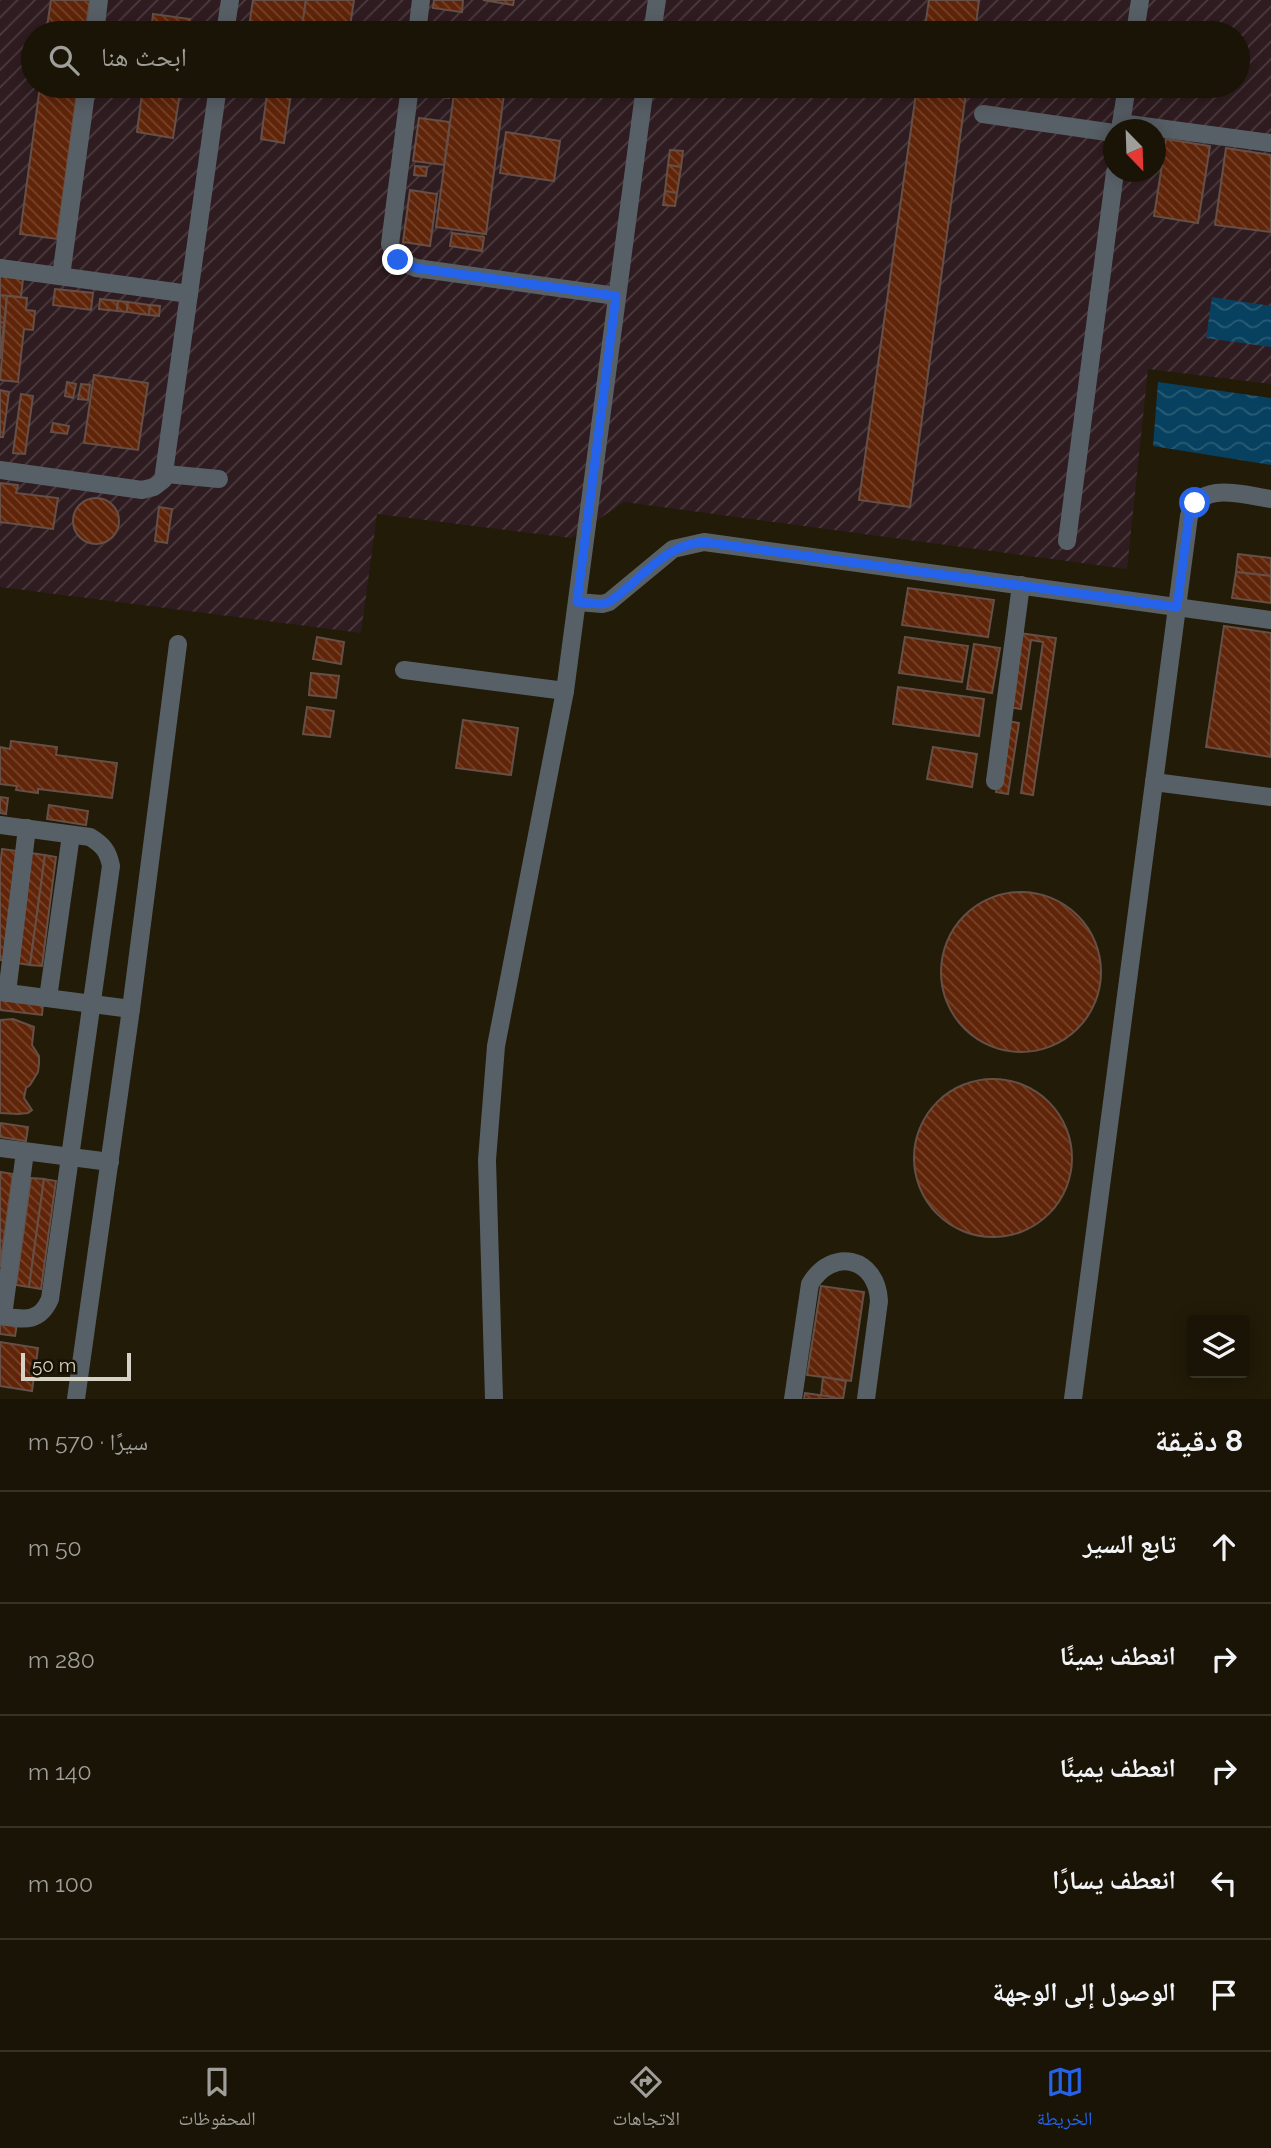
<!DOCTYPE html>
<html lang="ar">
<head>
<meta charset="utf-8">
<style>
	:root { --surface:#191405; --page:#221d0f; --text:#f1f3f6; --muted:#9f9e9a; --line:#373327; --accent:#2563eb }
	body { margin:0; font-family:Raleway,"Noto Naskh Arabic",sans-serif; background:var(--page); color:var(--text); direction:rtl }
	.controls { position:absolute; right:21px; bottom:21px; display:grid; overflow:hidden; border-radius:7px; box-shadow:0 4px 18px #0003 }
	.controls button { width:63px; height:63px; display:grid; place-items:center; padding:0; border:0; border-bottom:2px solid var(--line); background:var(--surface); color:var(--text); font:35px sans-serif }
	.compass { position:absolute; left:1103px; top:119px; width:63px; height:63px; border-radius:50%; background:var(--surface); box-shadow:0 4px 18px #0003; rotate:157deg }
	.scale { position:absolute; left:21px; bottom:18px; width:110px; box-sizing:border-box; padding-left:7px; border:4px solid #d6d2c6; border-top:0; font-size:19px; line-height:24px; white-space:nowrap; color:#d6d2c6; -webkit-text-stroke:5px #171101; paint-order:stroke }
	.stop { position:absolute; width:21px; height:21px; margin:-16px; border:5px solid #2563eb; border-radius:50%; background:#fff }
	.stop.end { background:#2563eb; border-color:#fff; box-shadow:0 2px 7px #0008 }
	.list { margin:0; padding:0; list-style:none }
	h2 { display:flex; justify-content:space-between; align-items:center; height:91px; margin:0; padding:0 28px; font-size:30px }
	h2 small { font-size:23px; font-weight:400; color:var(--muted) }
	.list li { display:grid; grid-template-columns:46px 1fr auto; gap:21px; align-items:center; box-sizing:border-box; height:112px; padding:0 28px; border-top:2px solid var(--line) }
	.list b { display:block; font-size:26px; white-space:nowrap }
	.list em { font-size:23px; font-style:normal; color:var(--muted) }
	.icon { flex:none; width:38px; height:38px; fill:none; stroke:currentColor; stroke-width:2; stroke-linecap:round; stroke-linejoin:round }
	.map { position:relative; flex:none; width:1271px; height:1399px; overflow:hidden; direction:ltr }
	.search { position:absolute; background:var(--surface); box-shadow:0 4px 18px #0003; left:21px; right:21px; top:21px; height:77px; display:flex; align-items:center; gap:18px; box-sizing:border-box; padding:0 24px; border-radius:38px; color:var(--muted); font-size:26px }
	.sheet { height:651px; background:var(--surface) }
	nav { display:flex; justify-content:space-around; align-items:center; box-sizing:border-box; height:98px; border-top:2px solid var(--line); background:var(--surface); font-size:19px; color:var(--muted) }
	nav a { display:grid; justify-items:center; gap:4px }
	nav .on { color:var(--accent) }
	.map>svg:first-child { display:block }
</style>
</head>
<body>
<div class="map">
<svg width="1271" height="1399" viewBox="0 0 1271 1399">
	<defs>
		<pattern id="industrial-furrows" width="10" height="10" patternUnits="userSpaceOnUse" patternTransform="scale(1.75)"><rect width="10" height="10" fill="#2f1c20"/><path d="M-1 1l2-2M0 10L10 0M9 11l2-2" fill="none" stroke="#4c3c3f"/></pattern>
		<pattern id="water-waves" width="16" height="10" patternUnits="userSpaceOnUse" patternTransform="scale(1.75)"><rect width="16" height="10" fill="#07415f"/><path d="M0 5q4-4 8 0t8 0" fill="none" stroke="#2a5c74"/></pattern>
		<pattern id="building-back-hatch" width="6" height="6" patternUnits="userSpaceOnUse" patternTransform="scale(1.75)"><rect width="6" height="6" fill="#602509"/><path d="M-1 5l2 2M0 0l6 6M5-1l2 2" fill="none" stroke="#76442b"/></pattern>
	</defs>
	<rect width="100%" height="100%" fill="#211b07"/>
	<path fill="url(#industrial-furrows)" fill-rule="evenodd" d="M0,0H1271V384L1148,369L1127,569L624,502L571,538L377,514L361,633L0,587ZM33,33H1238V86H33ZM1114,130H1156V172H1114Z"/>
	<g fill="url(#water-waves)">
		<polygon points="1212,297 1271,306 1271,347 1206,338"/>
		<polygon points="1158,382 1271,398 1271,465 1153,446"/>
	</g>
	<g fill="url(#building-back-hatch)" stroke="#654f46" stroke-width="2">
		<polygon points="51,0 90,0 85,33 46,33"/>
		<polygon points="253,0 306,0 301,33 248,33"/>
		<polygon points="306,0 354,0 349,33 301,33"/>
		<polygon points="434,0 463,0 462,12 433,8"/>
		<polygon points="483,0 514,0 513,5"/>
		<polygon points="929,0 979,0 975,33 924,33"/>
		<polygon points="153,14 190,19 188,33 151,33"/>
		<polygon points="40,86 78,86 57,239 20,234"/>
		<polygon points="143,86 181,86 173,138 137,132"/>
		<polygon points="268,86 292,86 284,143 261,139"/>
		<polygon points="425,86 451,86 449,98 424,95"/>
		<polygon points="455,86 505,86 486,234 436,227"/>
		<polygon points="917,86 967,86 910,507 859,500"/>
		<polygon points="419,118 450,122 444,165 413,161"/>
		<polygon points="506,132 560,141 554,181 500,173"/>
		<polygon points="1166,139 1210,146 1198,223 1154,216"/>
		<polygon points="1226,148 1271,155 1271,232 1215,225"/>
		<polygon points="670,150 683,151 681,167 668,165"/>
		<polygon points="668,165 681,167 677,193 665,191"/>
		<polygon points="415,166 427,167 426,176 414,175"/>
		<polygon points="410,190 437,194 430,246 403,242"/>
		<polygon points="665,191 677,193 675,206 663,205"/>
		<polygon points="452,233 484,237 482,251 450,246"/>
		<polygon points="0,276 23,279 21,297 0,295"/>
		<polygon points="55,289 93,293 91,310 53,305"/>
		<polygon points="0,295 7,296 4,323 0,322"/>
		<polygon points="7,296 27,298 26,310 35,311 33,330 24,329 18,382 0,380"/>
		<polygon points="100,299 118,301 117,311 99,309"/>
		<polygon points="118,301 128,302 127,312 117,311"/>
		<polygon points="128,302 150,305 149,315 127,312"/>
		<polygon points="150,305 160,306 159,316 149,315"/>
		<polygon points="0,322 4,323 0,359"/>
		<polygon points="94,375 148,383 138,450 84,443"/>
		<polygon points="67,382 76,384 73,398 65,396"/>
		<polygon points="81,384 90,385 88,400 78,399"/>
		<polygon points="0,390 9,392 3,437 0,437"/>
		<polygon points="21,394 33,396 25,454 13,453"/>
		<polygon points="53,423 69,426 67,434 51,432"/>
		<polygon points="0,483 18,485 16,493 58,498 53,529 0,522"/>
		<circle cx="96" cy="521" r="23"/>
		<polygon points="159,507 172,509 167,543 155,541"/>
		<polygon points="1238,554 1271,558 1271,576 1236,572"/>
		<polygon points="1236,572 1271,576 1271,603 1232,598"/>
		<polygon points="908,588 994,600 988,637 902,625"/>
		<polygon points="1224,626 1271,633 1271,757 1206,747"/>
		<polygon points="1019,633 1056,638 1033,795 1021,793 1043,642 1031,640 1021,709 1008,707"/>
		<polygon points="317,637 344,642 341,664 313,659"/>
		<polygon points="905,637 968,646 962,682 899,673"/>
		<polygon points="974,644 1000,648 992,693 967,689"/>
		<polygon points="311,673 339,676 336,698 309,695"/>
		<polygon points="898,687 984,699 979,736 893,724"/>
		<polygon points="307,707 334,711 330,737 303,734"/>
		<polygon points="463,720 518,728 511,775 456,768"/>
		<polygon points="1007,721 1019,723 1008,794 996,792"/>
		<polygon points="11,741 57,747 56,755 117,763 112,798 38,789 38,793 16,790 17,786 0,784 0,747 10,749"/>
		<polygon points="933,747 977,754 972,787 927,779"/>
		<polygon points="0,797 8,798 6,814 0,813"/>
		<polygon points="49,805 88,811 86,825 47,819"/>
		<polygon points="2,849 18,851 4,960 0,960 0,867"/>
		<polygon points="31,853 45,855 30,965 17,963"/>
		<polygon points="45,855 56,857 42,966 30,965"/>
		<circle cx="1021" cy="972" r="80"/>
		<polygon points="0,999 43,1004 42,1015 0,1010"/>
		<polygon points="13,1019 34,1027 32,1045 39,1056 39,1064 38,1072 30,1085 26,1088 24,1098 32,1110 28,1113 18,1114 0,1113 0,1020"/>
		<circle cx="993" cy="1158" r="79"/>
		<polygon points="0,1123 28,1127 26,1141 0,1137"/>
		<polygon points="1,1172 13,1174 0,1267 0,1179"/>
		<polygon points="31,1178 44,1179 29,1287 16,1285"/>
		<polygon points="44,1179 56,1181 41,1289 29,1287"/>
		<polygon points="821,1286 864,1292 851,1381 807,1375"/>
		<polygon points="0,1321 17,1324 15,1336 0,1334"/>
		<polygon points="0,1342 38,1348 32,1391 0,1386"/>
		<polygon points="823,1377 846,1381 843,1399 821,1396"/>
		<polygon points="805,1393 834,1397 834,1399 804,1399"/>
	</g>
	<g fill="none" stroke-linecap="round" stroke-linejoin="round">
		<g stroke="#586067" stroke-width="18">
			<polyline points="95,33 99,0"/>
			<polyline points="225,33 230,0"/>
			<polyline points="417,33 421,0"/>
			<polyline points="652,33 657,0"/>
			<polyline points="1135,33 1140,0"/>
			<polyline points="410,86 390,244 398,260 416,268 616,296"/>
			<polyline points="983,114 1114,133"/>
			<polyline points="1121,123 1271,143"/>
			<polyline points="1120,130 1127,86"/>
			<polyline points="0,268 189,294"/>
			<polyline points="61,276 87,86"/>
			<polyline points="0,470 142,490 154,487 163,480 218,86"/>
			<polyline points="166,474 219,479"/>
			<polyline points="1067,541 1115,172"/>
			<polyline points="577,602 602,604 609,602 673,549 704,542 1271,620"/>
			<polyline points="404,670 565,691"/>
			<polyline points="995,781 1021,585"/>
			<polyline points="1154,782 1271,797"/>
			<path d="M0,825L90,837C103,845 108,851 111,866L50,1299C39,1324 23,1319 0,1316"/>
			<polyline points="0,992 131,1009"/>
			<polyline points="7,993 27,828"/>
			<polyline points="48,998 71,835"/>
			<polyline points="0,1148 110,1162"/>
			<polyline points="3,1316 25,1152"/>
			<polyline points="76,1399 131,1009 178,644"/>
			<polyline points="494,1399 487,1160 496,1046 565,691 645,86"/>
			<path d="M793,1399L810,1284C832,1247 877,1257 879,1301L866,1399"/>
			<path d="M1073,1399L1189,516C1199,480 1243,495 1271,499"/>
		</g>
	</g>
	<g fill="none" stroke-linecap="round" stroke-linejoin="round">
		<path stroke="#2563eb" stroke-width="9" d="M398,260L416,268L616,296L577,602L602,604L609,602C641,581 662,545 704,542L1177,607L1189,516L1195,503"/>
	</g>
</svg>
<div class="controls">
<button><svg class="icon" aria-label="layers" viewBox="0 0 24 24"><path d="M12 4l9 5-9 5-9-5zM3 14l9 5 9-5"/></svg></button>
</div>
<svg class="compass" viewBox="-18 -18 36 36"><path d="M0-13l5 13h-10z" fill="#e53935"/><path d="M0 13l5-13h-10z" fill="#9f9e9a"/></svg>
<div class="scale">50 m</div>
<div class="stop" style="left:1195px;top:503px"></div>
<div class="stop end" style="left:398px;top:260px"></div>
<div class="search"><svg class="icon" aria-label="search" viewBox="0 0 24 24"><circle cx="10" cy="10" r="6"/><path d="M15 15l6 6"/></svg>ابحث هنا</div>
</div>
<section class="sheet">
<h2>8 دقيقة<small>سيرًا · 570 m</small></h2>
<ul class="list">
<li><svg class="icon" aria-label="ahead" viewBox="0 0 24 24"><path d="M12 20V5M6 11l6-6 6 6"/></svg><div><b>تابع السير</b></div><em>50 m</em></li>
<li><svg class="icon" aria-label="right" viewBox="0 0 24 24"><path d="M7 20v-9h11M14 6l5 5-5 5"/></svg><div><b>انعطف يمينًا</b></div><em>280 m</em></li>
<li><svg class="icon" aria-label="right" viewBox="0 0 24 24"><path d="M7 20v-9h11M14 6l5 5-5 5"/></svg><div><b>انعطف يمينًا</b></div><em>140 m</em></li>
<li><svg class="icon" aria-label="left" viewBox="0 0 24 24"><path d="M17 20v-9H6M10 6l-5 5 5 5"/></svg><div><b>انعطف يسارًا</b></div><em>100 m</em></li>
<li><svg class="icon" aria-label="arrive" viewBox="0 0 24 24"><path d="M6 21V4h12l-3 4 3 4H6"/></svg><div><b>الوصول إلى الوجهة</b></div></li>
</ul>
</section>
<nav>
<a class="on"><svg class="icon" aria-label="map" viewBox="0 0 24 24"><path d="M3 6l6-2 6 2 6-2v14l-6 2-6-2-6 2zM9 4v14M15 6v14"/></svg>الخريطة</a>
<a><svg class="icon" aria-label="directions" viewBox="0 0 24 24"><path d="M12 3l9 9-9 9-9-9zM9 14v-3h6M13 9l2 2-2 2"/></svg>الاتجاهات</a>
<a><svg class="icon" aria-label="saved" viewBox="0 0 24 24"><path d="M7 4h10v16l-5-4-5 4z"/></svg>المحفوظات</a>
</nav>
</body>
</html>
